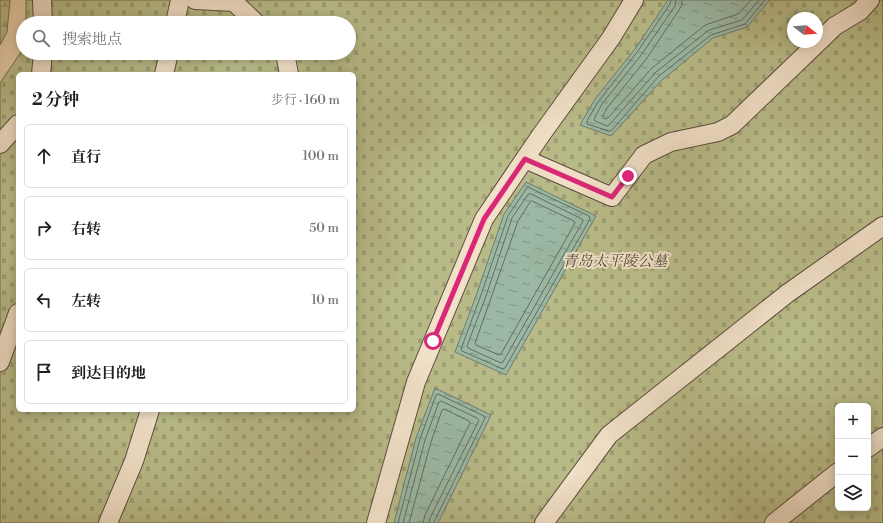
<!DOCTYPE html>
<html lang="zh">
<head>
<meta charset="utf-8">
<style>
	:root { --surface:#fff; --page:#f6f6f6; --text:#202124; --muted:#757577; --line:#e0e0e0 }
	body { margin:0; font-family:"Libre Bodoni","Noto Serif SC",serif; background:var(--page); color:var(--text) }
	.controls { position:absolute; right:12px; bottom:12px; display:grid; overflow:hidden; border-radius:6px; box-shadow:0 2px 10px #0003 }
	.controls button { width:36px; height:36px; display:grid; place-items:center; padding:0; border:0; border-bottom:1px solid var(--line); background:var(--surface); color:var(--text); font:20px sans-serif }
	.compass { position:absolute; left:787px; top:12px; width:36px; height:36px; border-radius:50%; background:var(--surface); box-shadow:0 2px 10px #0003; rotate:107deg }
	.stop { position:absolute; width:12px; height:12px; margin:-9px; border:3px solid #db2777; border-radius:50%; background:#fff }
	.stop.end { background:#db2777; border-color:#fff; box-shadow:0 1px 4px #0008 }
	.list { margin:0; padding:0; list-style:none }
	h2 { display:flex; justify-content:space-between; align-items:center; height:52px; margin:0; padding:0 16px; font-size:17px }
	h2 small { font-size:13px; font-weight:400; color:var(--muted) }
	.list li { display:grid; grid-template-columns:26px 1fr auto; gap:12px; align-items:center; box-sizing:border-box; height:64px; margin:0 8px 8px; padding:0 8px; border:1px solid var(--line); border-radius:6px }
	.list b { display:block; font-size:15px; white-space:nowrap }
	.list em { font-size:13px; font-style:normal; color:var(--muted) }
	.icon { flex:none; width:22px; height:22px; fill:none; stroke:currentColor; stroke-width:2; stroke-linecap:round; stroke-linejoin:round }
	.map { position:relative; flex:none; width:883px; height:523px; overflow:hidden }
	.search { position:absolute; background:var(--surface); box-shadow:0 2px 10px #0003; left:16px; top:16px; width:340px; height:44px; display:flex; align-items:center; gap:10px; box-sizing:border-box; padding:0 14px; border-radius:22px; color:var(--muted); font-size:15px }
	.panel { position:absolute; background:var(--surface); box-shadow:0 2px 10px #0003; left:16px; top:72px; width:340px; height:340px; border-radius:6px }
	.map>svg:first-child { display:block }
</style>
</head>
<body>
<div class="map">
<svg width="883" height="523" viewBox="0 0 883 523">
	<defs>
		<pattern id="forest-firs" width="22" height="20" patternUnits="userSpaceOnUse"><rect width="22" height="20" fill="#b8bb88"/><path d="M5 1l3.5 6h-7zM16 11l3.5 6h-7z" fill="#9ea075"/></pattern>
		<pattern id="cemetery-stones" width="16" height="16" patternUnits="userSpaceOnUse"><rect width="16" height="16" fill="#b8bb88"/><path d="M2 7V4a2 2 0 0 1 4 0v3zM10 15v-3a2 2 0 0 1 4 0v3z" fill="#9ea075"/></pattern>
		<pattern id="water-ripples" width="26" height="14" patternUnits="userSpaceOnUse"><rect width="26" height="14" fill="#9ab8a4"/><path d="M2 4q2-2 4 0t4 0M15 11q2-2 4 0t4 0" fill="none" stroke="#7e9585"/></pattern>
	</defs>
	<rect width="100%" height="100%" fill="#ebd1ac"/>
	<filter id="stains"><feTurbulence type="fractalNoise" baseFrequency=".005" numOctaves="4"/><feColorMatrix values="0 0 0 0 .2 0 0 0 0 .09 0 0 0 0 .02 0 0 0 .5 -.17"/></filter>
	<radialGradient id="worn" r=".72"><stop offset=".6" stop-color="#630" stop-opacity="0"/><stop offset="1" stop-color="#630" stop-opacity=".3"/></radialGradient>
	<polygon fill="url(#forest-firs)" stroke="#736e51" points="0,0 10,0 7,32 0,45"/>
	<path fill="url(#cemetery-stones)" stroke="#736e51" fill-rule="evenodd" d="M26,0H883V523H0V83L23,49V53H349V23H26ZM793,18H817V42H793ZM18,74H354V410H18ZM838,406H868V508H838Z"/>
	<g fill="url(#water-ripples)" stroke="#6f7b6d">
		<polygon points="668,0 770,0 747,27 713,38 662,80 611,136 580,125 595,99 635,49"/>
		<polygon points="526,182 596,216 506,375 455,352 477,293 504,214"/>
		<polygon points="435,388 491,415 438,523 394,523 416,438"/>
	</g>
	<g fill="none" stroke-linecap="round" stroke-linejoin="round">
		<g stroke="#646c5f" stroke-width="1">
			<polyline points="671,0 670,4 638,51 598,102 587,121 587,124 609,131 611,131 659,76 711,35 745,24 765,0"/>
			<polyline points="676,0 675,6 642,54 602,104 594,119 595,121 607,126 609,125 656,72 709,30 742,20 759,0"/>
			<polyline points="682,0 682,5 679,10 647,58 607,108 603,116 603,118 606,119 608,118 652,68 704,26 708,24 738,14 751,0"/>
			<polygon points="528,187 589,216 590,219 505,368 503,369 462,351 461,349 481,295 508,216"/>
			<polygon points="529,194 531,194 582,219 583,221 503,362 501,363 468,348 467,346 486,296 512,218"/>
			<polygon points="532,201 574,221 575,223 501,354 499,355 476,345 475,343 491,298 518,221 530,202"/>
			<polyline points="398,523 420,439 436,395 438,394 484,416 485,418 435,520 434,523"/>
			<polyline points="403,523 425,440 439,402 441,401 477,418 479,420 430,518 429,523"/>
			<polyline points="409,523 431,442 442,410 444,409 469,421 470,423 425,515 423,523"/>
		</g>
		<g stroke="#5d4c3e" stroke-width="20">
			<g id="minor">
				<polyline points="42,0 43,23"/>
				<polyline points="195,0 234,2 234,0"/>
				<polyline points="234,2 256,23"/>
				<polyline points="175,23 180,0"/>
				<polyline points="285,53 289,74"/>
				<polyline points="41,74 43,53"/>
				<polyline points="164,74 169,53"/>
				<polyline points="0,144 18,124"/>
				<polyline points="525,159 612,197 644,155 671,142 718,132 732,125 835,26 860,11 870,0"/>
				<polyline points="0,362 18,313"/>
				<polyline points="868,448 883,437"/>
				<polyline points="108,523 134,461 150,410"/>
				<polyline points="376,523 416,382 484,219 541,135 611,38 634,0"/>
				<polyline points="544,523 609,435 788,293 883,226"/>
				<polyline points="774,523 838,472"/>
			</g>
		</g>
		<use href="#minor" stroke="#f2e1c9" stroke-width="18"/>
	</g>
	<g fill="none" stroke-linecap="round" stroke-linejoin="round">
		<polyline stroke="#db2777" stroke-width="5" points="433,341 484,219 525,159 612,197 628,176"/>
	</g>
	<g text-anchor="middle" stroke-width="4" stroke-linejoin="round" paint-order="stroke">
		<g font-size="15" font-style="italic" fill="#504736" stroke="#f2e1c9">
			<text x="615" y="266">青岛太平陵公墓</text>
		</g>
	</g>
	<rect width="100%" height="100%" filter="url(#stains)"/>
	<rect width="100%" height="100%" fill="url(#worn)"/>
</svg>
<div class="controls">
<button>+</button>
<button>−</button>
<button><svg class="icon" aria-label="layers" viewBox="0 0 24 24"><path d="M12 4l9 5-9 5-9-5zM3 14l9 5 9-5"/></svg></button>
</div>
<svg class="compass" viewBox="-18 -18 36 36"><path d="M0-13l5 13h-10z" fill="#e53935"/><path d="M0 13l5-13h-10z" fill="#757577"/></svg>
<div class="stop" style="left:433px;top:341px"></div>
<div class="stop end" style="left:628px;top:176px"></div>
<div class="search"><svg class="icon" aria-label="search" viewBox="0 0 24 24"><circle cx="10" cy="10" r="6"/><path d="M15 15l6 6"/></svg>搜索地点</div>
<section class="panel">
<h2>2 分钟<small>步行 · 160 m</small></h2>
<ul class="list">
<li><svg class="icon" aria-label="ahead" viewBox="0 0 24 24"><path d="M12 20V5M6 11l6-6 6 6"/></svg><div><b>直行</b></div><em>100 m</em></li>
<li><svg class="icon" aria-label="right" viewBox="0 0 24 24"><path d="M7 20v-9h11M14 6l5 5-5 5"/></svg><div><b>右转</b></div><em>50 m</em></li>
<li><svg class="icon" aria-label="left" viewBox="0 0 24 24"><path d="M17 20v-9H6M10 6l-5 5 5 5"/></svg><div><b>左转</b></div><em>10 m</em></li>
<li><svg class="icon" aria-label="arrive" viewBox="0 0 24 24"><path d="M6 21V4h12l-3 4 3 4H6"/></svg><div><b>到达目的地</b></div></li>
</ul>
</section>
</div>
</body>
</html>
